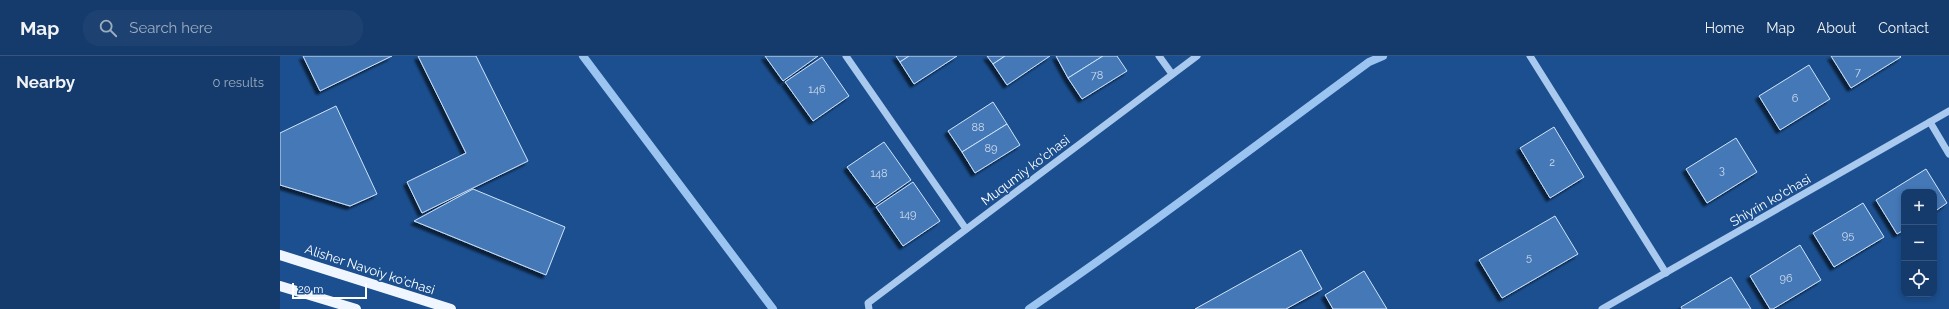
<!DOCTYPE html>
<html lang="en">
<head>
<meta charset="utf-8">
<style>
	:root { --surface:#143b6b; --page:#1d4271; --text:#f1f3f6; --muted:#9dadc1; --line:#33557e }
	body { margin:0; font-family:Raleway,sans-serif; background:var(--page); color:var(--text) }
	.controls { position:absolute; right:12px; bottom:12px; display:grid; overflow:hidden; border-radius:8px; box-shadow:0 2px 6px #0003 }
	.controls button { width:36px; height:36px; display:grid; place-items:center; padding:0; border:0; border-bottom:1px solid var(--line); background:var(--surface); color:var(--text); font:20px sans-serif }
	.scale { position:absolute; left:12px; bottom:10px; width:75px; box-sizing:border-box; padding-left:4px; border:2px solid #fff; border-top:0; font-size:11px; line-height:14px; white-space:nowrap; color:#fff; -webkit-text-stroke:3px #1b4f8f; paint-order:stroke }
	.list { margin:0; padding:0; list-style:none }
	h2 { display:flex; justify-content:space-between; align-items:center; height:52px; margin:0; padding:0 16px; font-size:17px }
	h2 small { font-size:13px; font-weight:400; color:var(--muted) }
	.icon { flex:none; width:22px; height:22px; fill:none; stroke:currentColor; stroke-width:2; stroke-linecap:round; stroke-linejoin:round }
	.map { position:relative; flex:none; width:1669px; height:253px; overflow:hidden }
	header { display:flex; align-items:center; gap:24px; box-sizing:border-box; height:56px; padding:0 20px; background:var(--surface); border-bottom:1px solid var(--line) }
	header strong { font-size:19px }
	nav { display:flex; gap:22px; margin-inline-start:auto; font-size:14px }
	.search { width:280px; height:36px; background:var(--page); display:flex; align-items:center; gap:10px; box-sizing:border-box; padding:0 14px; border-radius:16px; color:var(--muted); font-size:15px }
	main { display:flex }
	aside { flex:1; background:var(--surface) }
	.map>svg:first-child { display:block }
</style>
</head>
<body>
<header>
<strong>Map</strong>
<div class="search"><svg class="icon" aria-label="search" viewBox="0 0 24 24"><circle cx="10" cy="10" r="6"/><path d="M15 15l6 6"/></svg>Search here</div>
<nav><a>Home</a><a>Map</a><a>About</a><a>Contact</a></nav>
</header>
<main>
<aside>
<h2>Nearby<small>0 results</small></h2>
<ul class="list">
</ul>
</aside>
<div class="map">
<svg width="1669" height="253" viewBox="0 0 1669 253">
	<defs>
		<filter id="shadow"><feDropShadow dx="-3.5" dy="3.5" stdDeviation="1" flood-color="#0009"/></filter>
	</defs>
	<rect width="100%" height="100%" fill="#1b4f8f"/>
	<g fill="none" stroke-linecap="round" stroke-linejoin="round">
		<g stroke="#9cc4f0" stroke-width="8">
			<polyline points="303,0 493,253"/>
			<path d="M749,253C865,174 976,89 1089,6L1103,0"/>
		</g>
	</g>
	<g fill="#4478b7" stroke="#cfe3fa" filter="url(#shadow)">
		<polygon points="23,0 112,0 40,35"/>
		<polygon points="138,0 196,0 248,105 142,157 127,126 186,97"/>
		<polygon points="485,0 538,0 503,25"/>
		<polygon points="616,0 629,0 620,6"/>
		<polygon points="629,0 677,0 634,28 620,6"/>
		<polygon points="707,0 725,0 713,8"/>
		<polygon points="725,0 770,0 727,29 713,8"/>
		<polygon points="776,0 823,0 788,22"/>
		<polygon points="823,0 837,0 847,15 802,43 788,22"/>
		<polygon points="1551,0 1620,0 1621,1 1571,32"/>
		<polygon points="542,1 569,40 533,65 505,26"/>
		<polygon points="1529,9 1550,43 1500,74 1479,40"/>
		<polygon points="713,46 727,68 682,96 668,75"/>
		<polygon points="56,50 97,138 70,150 0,129 0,77"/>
		<polygon points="727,68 740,89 695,117 682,96"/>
		<polygon points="1274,71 1304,121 1270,142 1240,92"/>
		<polygon points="1456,82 1477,116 1427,147 1406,113"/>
		<polygon points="604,86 631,124 595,149 567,111"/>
		<polygon points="1646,113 1667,147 1654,156 1654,136 1624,136 1624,174 1617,178 1596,144"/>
		<polygon points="633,126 660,165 623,190 596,151"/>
		<polygon points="193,133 285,171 266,219 134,165"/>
		<polygon points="1583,147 1604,181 1554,211 1533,177"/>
		<polygon points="1275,160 1298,198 1222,242 1199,204"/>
		<polygon points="1520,189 1541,224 1493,253 1490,253 1470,220"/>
		<polygon points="1021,194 1042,233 1006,253 915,253"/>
		<polygon points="1084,215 1107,253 1053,253 1045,239"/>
		<polygon points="1451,221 1471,253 1402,253 1401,251"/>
	</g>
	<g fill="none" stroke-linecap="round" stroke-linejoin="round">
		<g stroke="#a9c9ee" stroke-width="7">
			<polyline points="566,0 686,173"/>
			<polyline points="879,0 892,18"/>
			<polyline points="1250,0 1386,217"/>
			<polyline points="1650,66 1669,98"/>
			<polyline points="589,253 588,247 917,0"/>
			<polyline points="1322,253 1669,55"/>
		</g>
		<g stroke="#f0f6ff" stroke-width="10">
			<polyline points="0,199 171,253"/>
			<polyline points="0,230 76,253"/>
		</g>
	</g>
	<g text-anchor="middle" stroke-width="3" stroke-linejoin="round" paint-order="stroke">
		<g font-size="11" fill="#d0dded">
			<text x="1578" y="20">7</text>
			<text x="817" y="23">78</text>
			<text x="537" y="37">146</text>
			<text x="1515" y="46">6</text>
			<text x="698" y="75">88</text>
			<text x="711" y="96">89</text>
			<text x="1272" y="110">2</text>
			<text x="1442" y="118">3</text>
			<text x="599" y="121">148</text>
			<text x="628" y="162">149</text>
			<text x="1568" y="183">95</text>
			<text x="1249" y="205">5</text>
			<text x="1506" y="226">96</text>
		</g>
		<g font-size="13" fill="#fff" stroke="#1b4f8f">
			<text transform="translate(745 114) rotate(-37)" y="5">Muqumiy ko'chasi</text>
			<text transform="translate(1490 144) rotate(-30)" y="5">Shiyrin ko'chasi</text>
			<text transform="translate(90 213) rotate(18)" y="5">Alisher Navoiy ko'chasi</text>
		</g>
	</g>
</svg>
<div class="controls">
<button>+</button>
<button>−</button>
<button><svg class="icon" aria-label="locate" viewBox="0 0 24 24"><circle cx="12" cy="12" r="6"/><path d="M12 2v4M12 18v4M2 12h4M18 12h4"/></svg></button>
</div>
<div class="scale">20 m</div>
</div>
</main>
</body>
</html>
